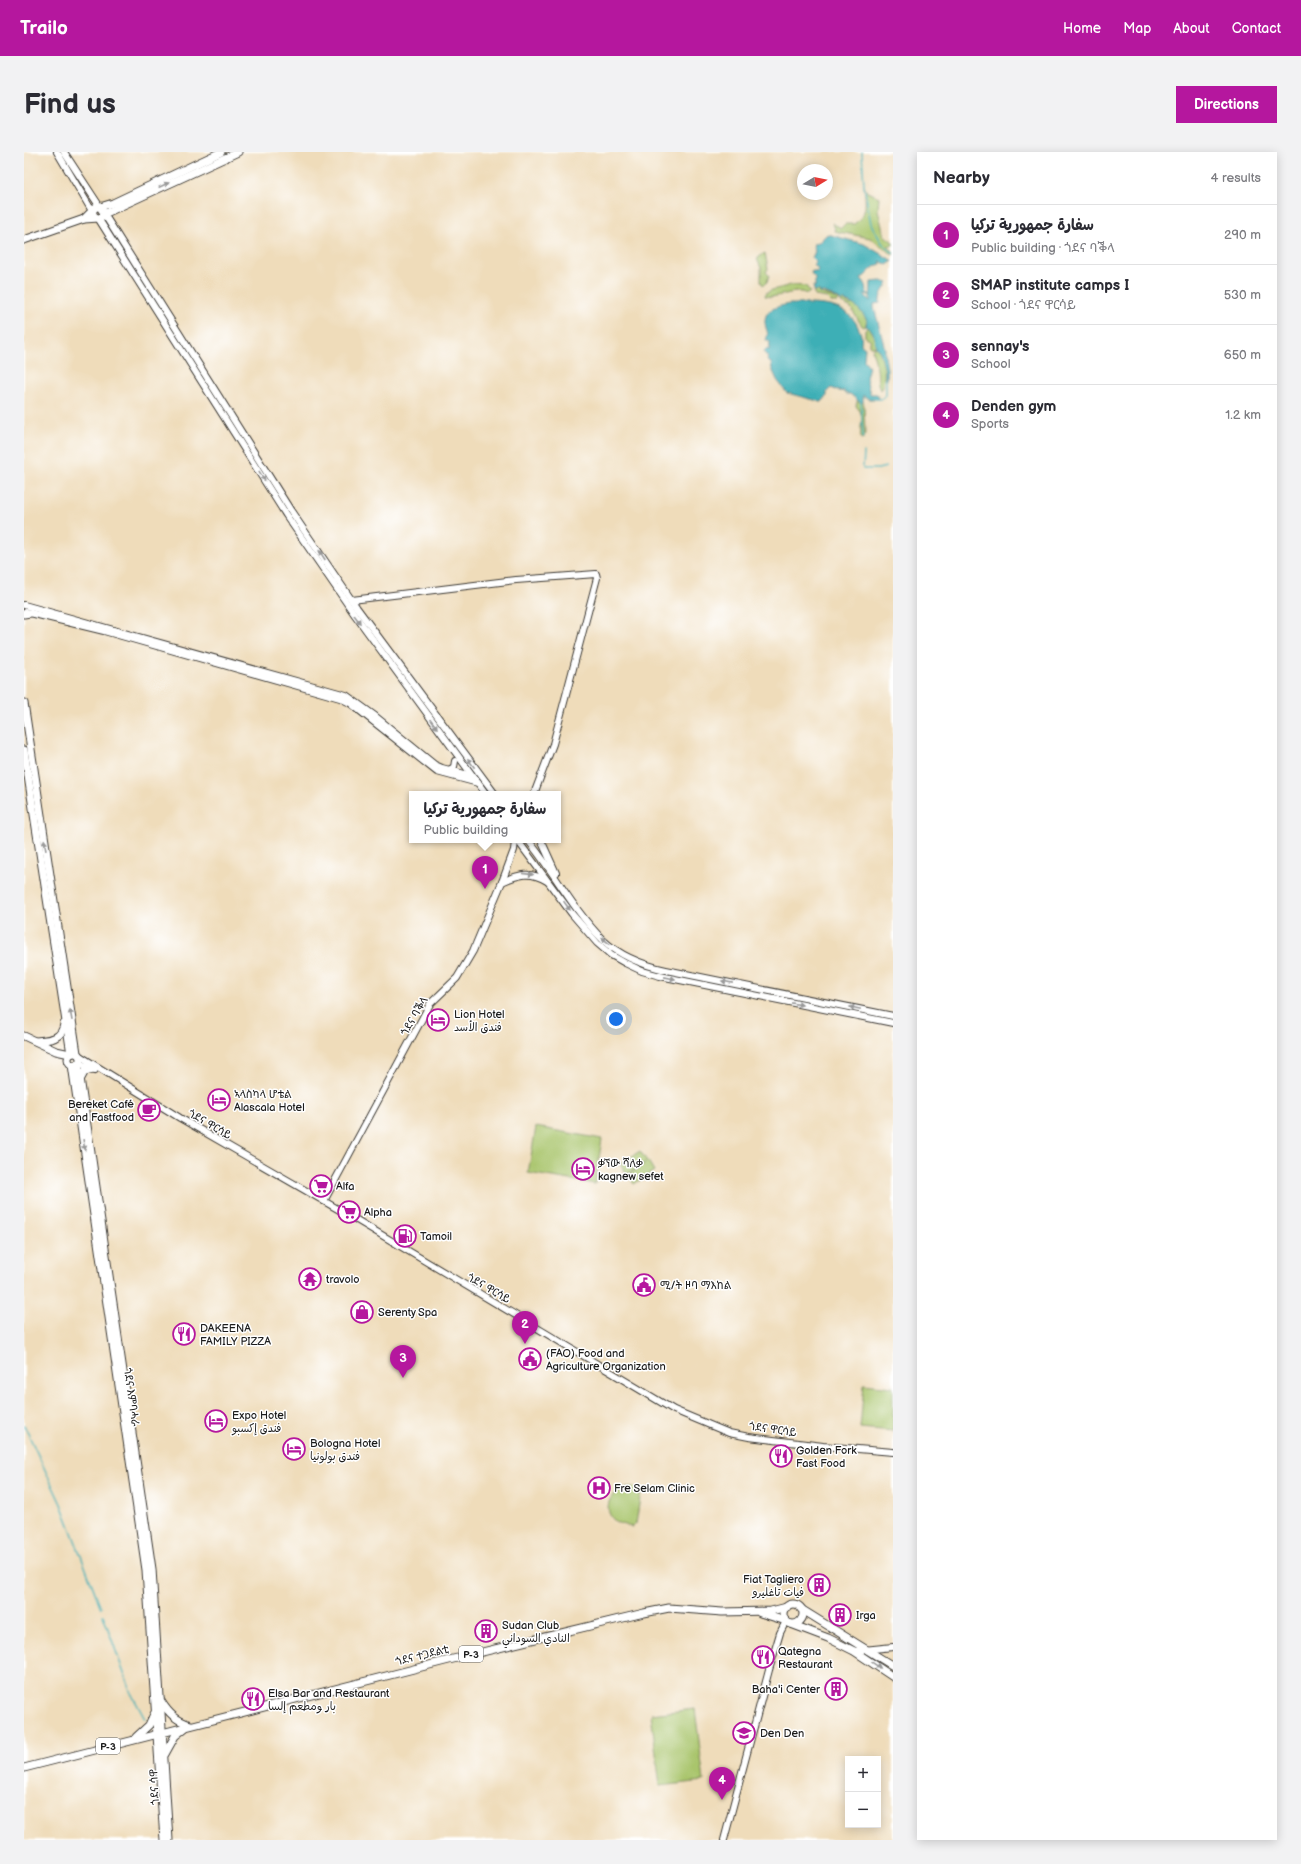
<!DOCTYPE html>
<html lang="en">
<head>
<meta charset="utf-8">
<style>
	:root { --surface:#fff; --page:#f2f2f3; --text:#2b2b33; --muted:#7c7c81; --line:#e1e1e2; --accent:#b5179e }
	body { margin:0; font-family:"Balsamiq Sans","Playpen Sans Arabic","Noto Sans Ethiopic",sans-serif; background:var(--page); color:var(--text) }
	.controls { position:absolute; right:12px; bottom:12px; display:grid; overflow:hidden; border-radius:0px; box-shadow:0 2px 10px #0003 }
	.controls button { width:36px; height:36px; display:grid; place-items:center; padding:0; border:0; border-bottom:1px solid var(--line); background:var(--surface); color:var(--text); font:20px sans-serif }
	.compass { position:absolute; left:773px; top:12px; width:36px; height:36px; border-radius:50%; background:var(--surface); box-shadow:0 2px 10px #0003; rotate:80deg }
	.you { position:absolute; left:592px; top:867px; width:14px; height:14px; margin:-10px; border:3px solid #fff; border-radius:50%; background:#1a73e8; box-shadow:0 0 0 6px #1a73e833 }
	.badge { display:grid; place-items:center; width:26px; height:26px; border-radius:50%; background:var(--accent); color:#fff; font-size:13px; font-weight:700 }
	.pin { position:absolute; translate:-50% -33px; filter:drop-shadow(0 1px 2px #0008) }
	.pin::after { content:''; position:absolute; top:21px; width:14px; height:12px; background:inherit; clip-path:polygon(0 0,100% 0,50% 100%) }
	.popup { position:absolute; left:385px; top:639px; width:152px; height:52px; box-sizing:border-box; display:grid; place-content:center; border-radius:0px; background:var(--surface); filter:drop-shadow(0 1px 3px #0005); font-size:13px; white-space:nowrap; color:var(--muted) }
	.popup b { font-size:15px; color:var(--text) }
	.popup::after { content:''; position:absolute; left:50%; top:100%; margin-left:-8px; border:8px solid transparent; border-top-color:var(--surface) }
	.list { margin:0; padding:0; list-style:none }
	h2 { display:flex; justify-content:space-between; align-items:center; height:52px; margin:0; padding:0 16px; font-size:17px }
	h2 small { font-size:13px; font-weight:400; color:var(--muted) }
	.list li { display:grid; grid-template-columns:26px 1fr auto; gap:12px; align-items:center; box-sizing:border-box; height:60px; padding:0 16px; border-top:1px solid var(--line) }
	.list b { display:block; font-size:15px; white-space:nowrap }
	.list p { margin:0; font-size:13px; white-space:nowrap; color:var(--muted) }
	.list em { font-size:13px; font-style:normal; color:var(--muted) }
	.map { position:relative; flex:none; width:869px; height:1688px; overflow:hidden; border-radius:0px }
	header { display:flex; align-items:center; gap:24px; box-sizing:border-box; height:56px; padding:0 20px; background:var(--accent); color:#fff }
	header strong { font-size:19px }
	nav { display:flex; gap:22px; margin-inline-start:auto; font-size:14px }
	.intro { display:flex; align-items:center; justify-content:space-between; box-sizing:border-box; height:96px; padding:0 24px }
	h1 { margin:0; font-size:28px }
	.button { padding:10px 18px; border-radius:0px; background:var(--accent); color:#fff; font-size:14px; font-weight:700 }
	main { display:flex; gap:24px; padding:0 24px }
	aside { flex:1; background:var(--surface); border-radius:0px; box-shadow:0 2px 10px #0003 }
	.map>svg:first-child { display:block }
</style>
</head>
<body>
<header>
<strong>Trailo</strong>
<nav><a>Home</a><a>Map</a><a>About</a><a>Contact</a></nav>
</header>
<div class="intro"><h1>Find us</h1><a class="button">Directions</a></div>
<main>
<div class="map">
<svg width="869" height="1688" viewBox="0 0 869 1688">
	<rect width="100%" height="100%" fill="#fff"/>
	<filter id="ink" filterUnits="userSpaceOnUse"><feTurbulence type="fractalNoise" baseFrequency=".025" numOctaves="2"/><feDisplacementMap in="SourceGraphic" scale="8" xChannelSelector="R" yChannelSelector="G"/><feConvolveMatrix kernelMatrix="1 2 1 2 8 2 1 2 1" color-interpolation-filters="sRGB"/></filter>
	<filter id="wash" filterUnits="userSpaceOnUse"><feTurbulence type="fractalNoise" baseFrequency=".012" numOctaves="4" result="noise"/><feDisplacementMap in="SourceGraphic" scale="16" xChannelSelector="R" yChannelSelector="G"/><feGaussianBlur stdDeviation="0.9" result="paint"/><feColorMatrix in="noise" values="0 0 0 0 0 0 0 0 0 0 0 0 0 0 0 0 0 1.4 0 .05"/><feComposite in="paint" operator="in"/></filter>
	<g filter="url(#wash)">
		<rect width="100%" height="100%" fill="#efdcba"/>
		<g fill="#a9c56c" stroke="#627044">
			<path d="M840,34L843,40L855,45L854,58L860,83L869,90V93L864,94L869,99V103L846,86L810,79L811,76L808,71L817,76L821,72H830C845,61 841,49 840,34Z"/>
			<polygon points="739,102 741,101 744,117 742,120 745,123 743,130 739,133 737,130 737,116 733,107"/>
			<path d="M767,133L782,134L786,140L783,142C771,135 753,148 741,144L742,141L748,138Z"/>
			<polygon points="795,138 796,141 816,148 813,150 807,150 803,146 791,144 789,140"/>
			<polygon points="818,148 827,153 827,150 836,157 843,168 841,175 838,174 826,155 817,151"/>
			<path d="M844,175C848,181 851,186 852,193L849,195L846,193V189L847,188L841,185V178Z"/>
			<path d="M851,195C862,200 863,231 856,238C852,229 855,222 852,213C851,207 849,203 848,197Z"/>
			<path d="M833,249L835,250H839L840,253L841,281L840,286L837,287C835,278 840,267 836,259C835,257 833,256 832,254Z"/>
			<polygon points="512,975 578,987 571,1032 504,1021"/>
			<polygon points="616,999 623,1009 603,1022 596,1012"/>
			<polygon points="624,1009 630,1019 610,1032 604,1023"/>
			<polygon points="840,1232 869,1235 869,1279 836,1276"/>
			<path d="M603,1335H609L617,1339L612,1372L608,1375C601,1373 592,1372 588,1366C578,1353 589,1338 603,1335Z"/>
			<polygon points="671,1557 680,1629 636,1634 627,1562"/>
		</g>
		<g fill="#3eafb6" stroke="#2d6669">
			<path d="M803,82L840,92L869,109L863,113L856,109L857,112C847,114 844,124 837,126L841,131L842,140L846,143L840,142L846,149L847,130L857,129L864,131C860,138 855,143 856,151L850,152V155L861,197C860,208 865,215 863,228L861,226V219L856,200L852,195L849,181L842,174L843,168C835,157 832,152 818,148L817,150L815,147L798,140L796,142V139H790L789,134L791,135V126L788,123L787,120L788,119L793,120L794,118L790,113L792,110L788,106L791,99L789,95L790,91L795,90Z"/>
			<path d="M765,152C789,152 823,149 834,175C835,177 837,182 837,183C839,189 834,192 841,196L840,208L845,214L842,226L846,242H853L855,247H844L839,243V250L837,251L826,242H822L819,238L818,240L807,236L803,240V244L798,250L763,241L753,228L748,217L747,211L743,208L744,206L740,200L742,197L745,198L746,190L742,188C744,183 744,181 742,176C737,158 751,155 765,152Z"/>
		</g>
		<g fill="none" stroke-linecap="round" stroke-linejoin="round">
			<g stroke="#3eafb6" stroke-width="1.5">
				<polyline points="838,0 840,34 847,72 858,91 869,101"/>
				<polyline points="851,247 857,247 862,243 862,227"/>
				<polyline points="837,250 839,286"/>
				<polyline points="840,300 839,317 854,317 862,315"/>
				<polyline points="0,1273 37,1352 77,1456"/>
				<polyline points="79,1463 107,1541 121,1567"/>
			</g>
		</g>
	</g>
	<g filter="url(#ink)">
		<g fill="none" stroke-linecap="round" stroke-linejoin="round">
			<g stroke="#3c3934" stroke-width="8">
				<g id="secondary">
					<polyline points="33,0 68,59"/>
					<polyline points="40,0 76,55"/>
					<polyline points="80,62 267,359 333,456 471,642"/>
					<polyline points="74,66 262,363 331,463 462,642"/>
					<polyline points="328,448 492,428 572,422 573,426 529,592 510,642"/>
					<polyline points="0,453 322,543 351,564 411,613 418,616 448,624"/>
					<polyline points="2,460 80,479 316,546 326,551 413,620 454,631"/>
					<polyline points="425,618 430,615 431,609"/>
					<path d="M504,688C530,720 550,759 579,788C596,804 619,813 642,818L869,864"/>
					<polyline points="517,688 532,721"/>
					<polyline points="494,689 548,762 573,791 587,803 601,811 618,819 636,824 869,871"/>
					<path d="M478,730C495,722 507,719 523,729"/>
					<polyline points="56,904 156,966 331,1067 650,1258 705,1281 725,1285 799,1294 869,1300"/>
					<polyline points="55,911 71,918"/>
					<polyline points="300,1049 406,852 433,826 449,799 478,730 490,698 491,689"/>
					<polyline points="830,1499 869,1495"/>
					<polyline points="700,1688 745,1518 756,1481 762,1469"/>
				</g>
			</g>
			<g stroke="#3c3934" stroke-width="9">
				<g id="primary">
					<polyline points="76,55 89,51 197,0"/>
					<polyline points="68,59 60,67 75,66 79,65 80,61 76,55 72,55 68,59 70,64 73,66"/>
					<polyline points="80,62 214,0"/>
					<polyline points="0,88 60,67"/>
					<polyline points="0,462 6,461"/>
					<polyline points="0,551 53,901"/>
					<polyline points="0,598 47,902"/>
					<polyline points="0,884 32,899 46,902"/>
					<path d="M12,889C24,888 38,888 40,872"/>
					<circle cx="50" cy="907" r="6"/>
					<polyline points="54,912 128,1417 145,1688"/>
					<polyline points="48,913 122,1418 140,1688"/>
					<polyline points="56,928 61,919 69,917"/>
					<circle cx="769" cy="1462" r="10"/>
					<polyline points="777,1457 869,1514"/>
					<polyline points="736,1461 762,1469"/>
					<polyline points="767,1472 804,1486 830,1499 869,1525"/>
					<path d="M137,1549C145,1562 153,1569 167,1573"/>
					<polyline points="112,1585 125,1573 130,1562"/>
					<polyline points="141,1602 151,1584 161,1576"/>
					<polyline points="0,1616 425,1508 620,1461 645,1456 698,1460 747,1459 763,1455"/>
				</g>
			</g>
			<use href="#secondary" stroke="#fff" stroke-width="6"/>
			<use href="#primary" stroke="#fff" stroke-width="7"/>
		</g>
		<defs><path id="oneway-solid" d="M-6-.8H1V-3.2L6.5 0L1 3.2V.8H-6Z"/></defs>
		<g fill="#999">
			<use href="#oneway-solid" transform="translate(140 33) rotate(-25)"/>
			<use href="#oneway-solid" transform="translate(238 324) rotate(58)"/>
			<use href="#oneway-solid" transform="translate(298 403) rotate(-123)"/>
			<use href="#oneway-solid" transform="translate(333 467) rotate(54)"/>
			<use href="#oneway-solid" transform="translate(410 572) rotate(54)"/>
			<use href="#oneway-solid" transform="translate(447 611) rotate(-127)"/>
			<use href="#oneway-solid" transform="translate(21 693) rotate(-99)"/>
			<use href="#oneway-solid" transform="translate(504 722) rotate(6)"/>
			<use href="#oneway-solid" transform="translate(543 754) rotate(55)"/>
			<use href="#oneway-solid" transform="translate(582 789) rotate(-139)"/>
			<use href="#oneway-solid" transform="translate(646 826) rotate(11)"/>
			<use href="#oneway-solid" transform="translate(703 830) rotate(-169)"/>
			<use href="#oneway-solid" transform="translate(773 852) rotate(11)"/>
			<use href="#oneway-solid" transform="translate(831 856) rotate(-168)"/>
			<use href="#oneway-solid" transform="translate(47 863) rotate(-100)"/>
			<use href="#oneway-solid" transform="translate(60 993) rotate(81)"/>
			<use href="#oneway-solid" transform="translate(852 1513) rotate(34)"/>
		</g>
	</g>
	<defs>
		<g id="hotel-ring" transform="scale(1.15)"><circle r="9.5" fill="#fff" stroke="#b5179e" stroke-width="1.5"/><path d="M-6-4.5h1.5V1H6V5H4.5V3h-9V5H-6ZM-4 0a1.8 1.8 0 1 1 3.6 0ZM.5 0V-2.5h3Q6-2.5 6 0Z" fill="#b5179e"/></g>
		<g id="cafe-ring" transform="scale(1.15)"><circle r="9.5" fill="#fff" stroke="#b5179e" stroke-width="1.5"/><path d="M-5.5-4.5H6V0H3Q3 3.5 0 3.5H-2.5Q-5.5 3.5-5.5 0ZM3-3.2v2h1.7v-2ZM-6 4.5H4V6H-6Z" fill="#b5179e"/></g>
		<g id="supermarket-ring" transform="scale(1.15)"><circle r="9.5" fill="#fff" stroke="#b5179e" stroke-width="1.5"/><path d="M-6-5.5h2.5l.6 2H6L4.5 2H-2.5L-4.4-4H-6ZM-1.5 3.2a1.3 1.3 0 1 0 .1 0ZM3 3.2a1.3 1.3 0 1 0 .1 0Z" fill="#b5179e"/></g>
		<g id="fuel-ring" transform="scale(1.15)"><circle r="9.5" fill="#fff" stroke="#b5179e" stroke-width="1.5"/><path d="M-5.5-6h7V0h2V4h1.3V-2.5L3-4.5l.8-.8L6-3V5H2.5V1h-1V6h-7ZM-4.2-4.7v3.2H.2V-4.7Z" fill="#b5179e"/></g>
		<g id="temple-ring" transform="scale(1.15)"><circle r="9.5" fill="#fff" stroke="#b5179e" stroke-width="1.5"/><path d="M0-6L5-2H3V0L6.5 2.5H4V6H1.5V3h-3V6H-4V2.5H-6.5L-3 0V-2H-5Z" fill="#b5179e"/></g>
		<g id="civic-ring" transform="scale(1.15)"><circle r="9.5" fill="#fff" stroke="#b5179e" stroke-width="1.5"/><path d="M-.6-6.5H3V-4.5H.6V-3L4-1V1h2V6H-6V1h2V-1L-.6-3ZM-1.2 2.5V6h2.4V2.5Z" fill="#b5179e"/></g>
		<g id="shop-ring" transform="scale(1.15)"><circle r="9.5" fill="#fff" stroke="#b5179e" stroke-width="1.5"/><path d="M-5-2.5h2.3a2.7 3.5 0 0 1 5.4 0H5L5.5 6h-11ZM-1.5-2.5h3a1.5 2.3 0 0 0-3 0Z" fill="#b5179e"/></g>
		<g id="restaurant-ring" transform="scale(1.15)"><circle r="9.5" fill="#fff" stroke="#b5179e" stroke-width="1.5"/><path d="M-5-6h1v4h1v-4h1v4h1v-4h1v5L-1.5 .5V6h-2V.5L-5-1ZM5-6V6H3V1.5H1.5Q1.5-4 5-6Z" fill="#b5179e"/></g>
		<g id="hospital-ring" transform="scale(1.15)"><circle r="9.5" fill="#fff" stroke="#b5179e" stroke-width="1.5"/><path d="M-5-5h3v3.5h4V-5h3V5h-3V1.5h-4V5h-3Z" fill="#b5179e"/></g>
		<g id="building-ring" transform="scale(1.15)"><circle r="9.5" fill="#fff" stroke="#b5179e" stroke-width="1.5"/><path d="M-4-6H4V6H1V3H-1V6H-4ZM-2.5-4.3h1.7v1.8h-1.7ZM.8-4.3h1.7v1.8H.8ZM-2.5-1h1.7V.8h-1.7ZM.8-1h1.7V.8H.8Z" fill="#b5179e"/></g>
		<g id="school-ring" transform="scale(1.15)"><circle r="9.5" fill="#fff" stroke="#b5179e" stroke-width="1.5"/><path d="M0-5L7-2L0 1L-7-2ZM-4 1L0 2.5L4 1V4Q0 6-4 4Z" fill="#b5179e"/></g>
	</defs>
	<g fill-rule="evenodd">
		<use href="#hotel-ring" x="414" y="868"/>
		<use href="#hotel-ring" x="195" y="948"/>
		<use href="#cafe-ring" x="125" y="958"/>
		<use href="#hotel-ring" x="559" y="1017"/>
		<use href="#supermarket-ring" x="297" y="1034"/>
		<use href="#supermarket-ring" x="325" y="1060"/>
		<use href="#fuel-ring" x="381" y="1084"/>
		<use href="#temple-ring" x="286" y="1127"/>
		<use href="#civic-ring" x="620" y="1133"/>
		<use href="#shop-ring" x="338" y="1160"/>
		<use href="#restaurant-ring" x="160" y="1182"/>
		<use href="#civic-ring" x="506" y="1207"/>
		<use href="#hotel-ring" x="192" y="1269"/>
		<use href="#hotel-ring" x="270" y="1297"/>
		<use href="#restaurant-ring" x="757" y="1304"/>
		<use href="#hospital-ring" x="575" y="1336"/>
		<use href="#building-ring" x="795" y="1433"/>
		<use href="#building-ring" x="816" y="1463"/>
		<use href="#building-ring" x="462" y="1479"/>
		<use href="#restaurant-ring" x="739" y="1505"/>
		<use href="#building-ring" x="812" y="1537"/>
		<use href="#restaurant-ring" x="229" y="1547"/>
		<use href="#school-ring" x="720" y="1581"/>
	</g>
	<g text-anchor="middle" stroke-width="3" stroke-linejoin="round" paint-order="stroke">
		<g fill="#fff" stroke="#606060" stroke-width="1">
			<rect x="435" y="1494" width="24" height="16" rx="3"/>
			<rect x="72" y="1586" width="24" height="16" rx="3"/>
		</g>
		<g font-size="10" font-weight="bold" fill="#1c1c1c">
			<text x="447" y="1506">P-3</text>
			<text x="84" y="1598">P-3</text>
		</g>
		<g font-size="11" fill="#1c1c1c" stroke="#fff" text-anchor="start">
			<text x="430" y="866">Lion Hotel<tspan x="430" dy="13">فندق الأسد</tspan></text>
			<text x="210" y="946">ኣላስካላ ሆቴል<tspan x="210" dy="13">Alascala Hotel</tspan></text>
			<text x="110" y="956" text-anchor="end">Bereket Café<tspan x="110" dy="13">and Fastfood</tspan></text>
			<text x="574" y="1015">ቃኘው ሻለቃ<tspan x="574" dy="13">kagnew sefet</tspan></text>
			<text x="312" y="1038">Alfa</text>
			<text x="340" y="1064">Alpha</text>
			<text x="396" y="1088">Tamoil</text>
			<text x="302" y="1131">travolo</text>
			<text x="636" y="1137">ሚ/ት ዞባ ማእከል</text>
			<text x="354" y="1164">Serenty Spa</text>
			<text x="176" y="1180">DAKEENA<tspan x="176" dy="13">FAMILY PIZZA</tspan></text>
			<text x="522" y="1205">(FAO) Food and<tspan x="522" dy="13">Agriculture Organization</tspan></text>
			<text x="208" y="1267">Expo Hotel<tspan x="208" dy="13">فندق إكسبو</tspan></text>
			<text x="286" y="1295">Bologna Hotel<tspan x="286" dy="13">فندق بولونيا</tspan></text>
			<text x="772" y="1302">Golden Fork<tspan x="772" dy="13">Fast Food</tspan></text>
			<text x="590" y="1340">Fre Selam Clinic</text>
			<text x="780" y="1431" text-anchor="end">Fiat Tagliero<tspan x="780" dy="13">فيات تاغليرو</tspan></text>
			<text x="832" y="1467">Irga</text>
			<text x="478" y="1477">Sudan Club<tspan x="478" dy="13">النادي السوداني</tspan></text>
			<text x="754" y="1503">Qategna<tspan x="754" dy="13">Restaurant</tspan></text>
			<text x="796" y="1541" text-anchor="end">Baha'i Center</text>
			<text x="244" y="1545">Elsa Bar and Restaurant<tspan x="244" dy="13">بار ومطعم إلسا</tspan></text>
			<text x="736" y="1585">Den Den</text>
		</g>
		<g font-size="11" fill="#1c1c1c" stroke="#fff">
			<text transform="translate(390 864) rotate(-60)" y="4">ጎደና ባቕላ</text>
			<text transform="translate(186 972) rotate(30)" y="4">ጎደና ዋርሳይ</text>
			<text transform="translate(465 1136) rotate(30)" y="4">ጎደና ዋርሳይ</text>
			<text transform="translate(108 1245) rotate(82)" y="4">ጎደና እምባሓራ</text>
			<text transform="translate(749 1277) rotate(8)" y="4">ጎደና ዋርሳይ</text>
			<text transform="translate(398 1503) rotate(-14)" y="4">ጎደና ተጋደልቲ</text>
			<text transform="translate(130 1635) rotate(-93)" y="4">ጎደና ሳዋ</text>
		</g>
	</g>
</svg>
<div class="controls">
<button>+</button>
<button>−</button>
</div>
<svg class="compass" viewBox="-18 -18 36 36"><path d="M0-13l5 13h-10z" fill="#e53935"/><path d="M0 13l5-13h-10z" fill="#7c7c81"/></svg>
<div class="you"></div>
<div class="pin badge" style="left:461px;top:737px">1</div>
<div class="popup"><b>سفارة جمهورية تركيا</b>Public building</div>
<div class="pin badge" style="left:501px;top:1192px">2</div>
<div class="pin badge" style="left:379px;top:1226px">3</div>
<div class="pin badge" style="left:698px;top:1648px">4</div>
</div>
<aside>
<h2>Nearby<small>4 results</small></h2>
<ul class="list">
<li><span class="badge">1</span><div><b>سفارة جمهورية تركيا</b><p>Public building · ጎደና ባቕላ</p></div><em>290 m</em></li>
<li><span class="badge">2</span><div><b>SMAP institute camps I</b><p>School · ጎደና ዋርሳይ</p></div><em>530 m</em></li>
<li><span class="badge">3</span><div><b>sennay's</b><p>School</p></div><em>650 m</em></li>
<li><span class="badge">4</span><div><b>Denden gym</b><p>Sports</p></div><em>1.2 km</em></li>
</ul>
</aside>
</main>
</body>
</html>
